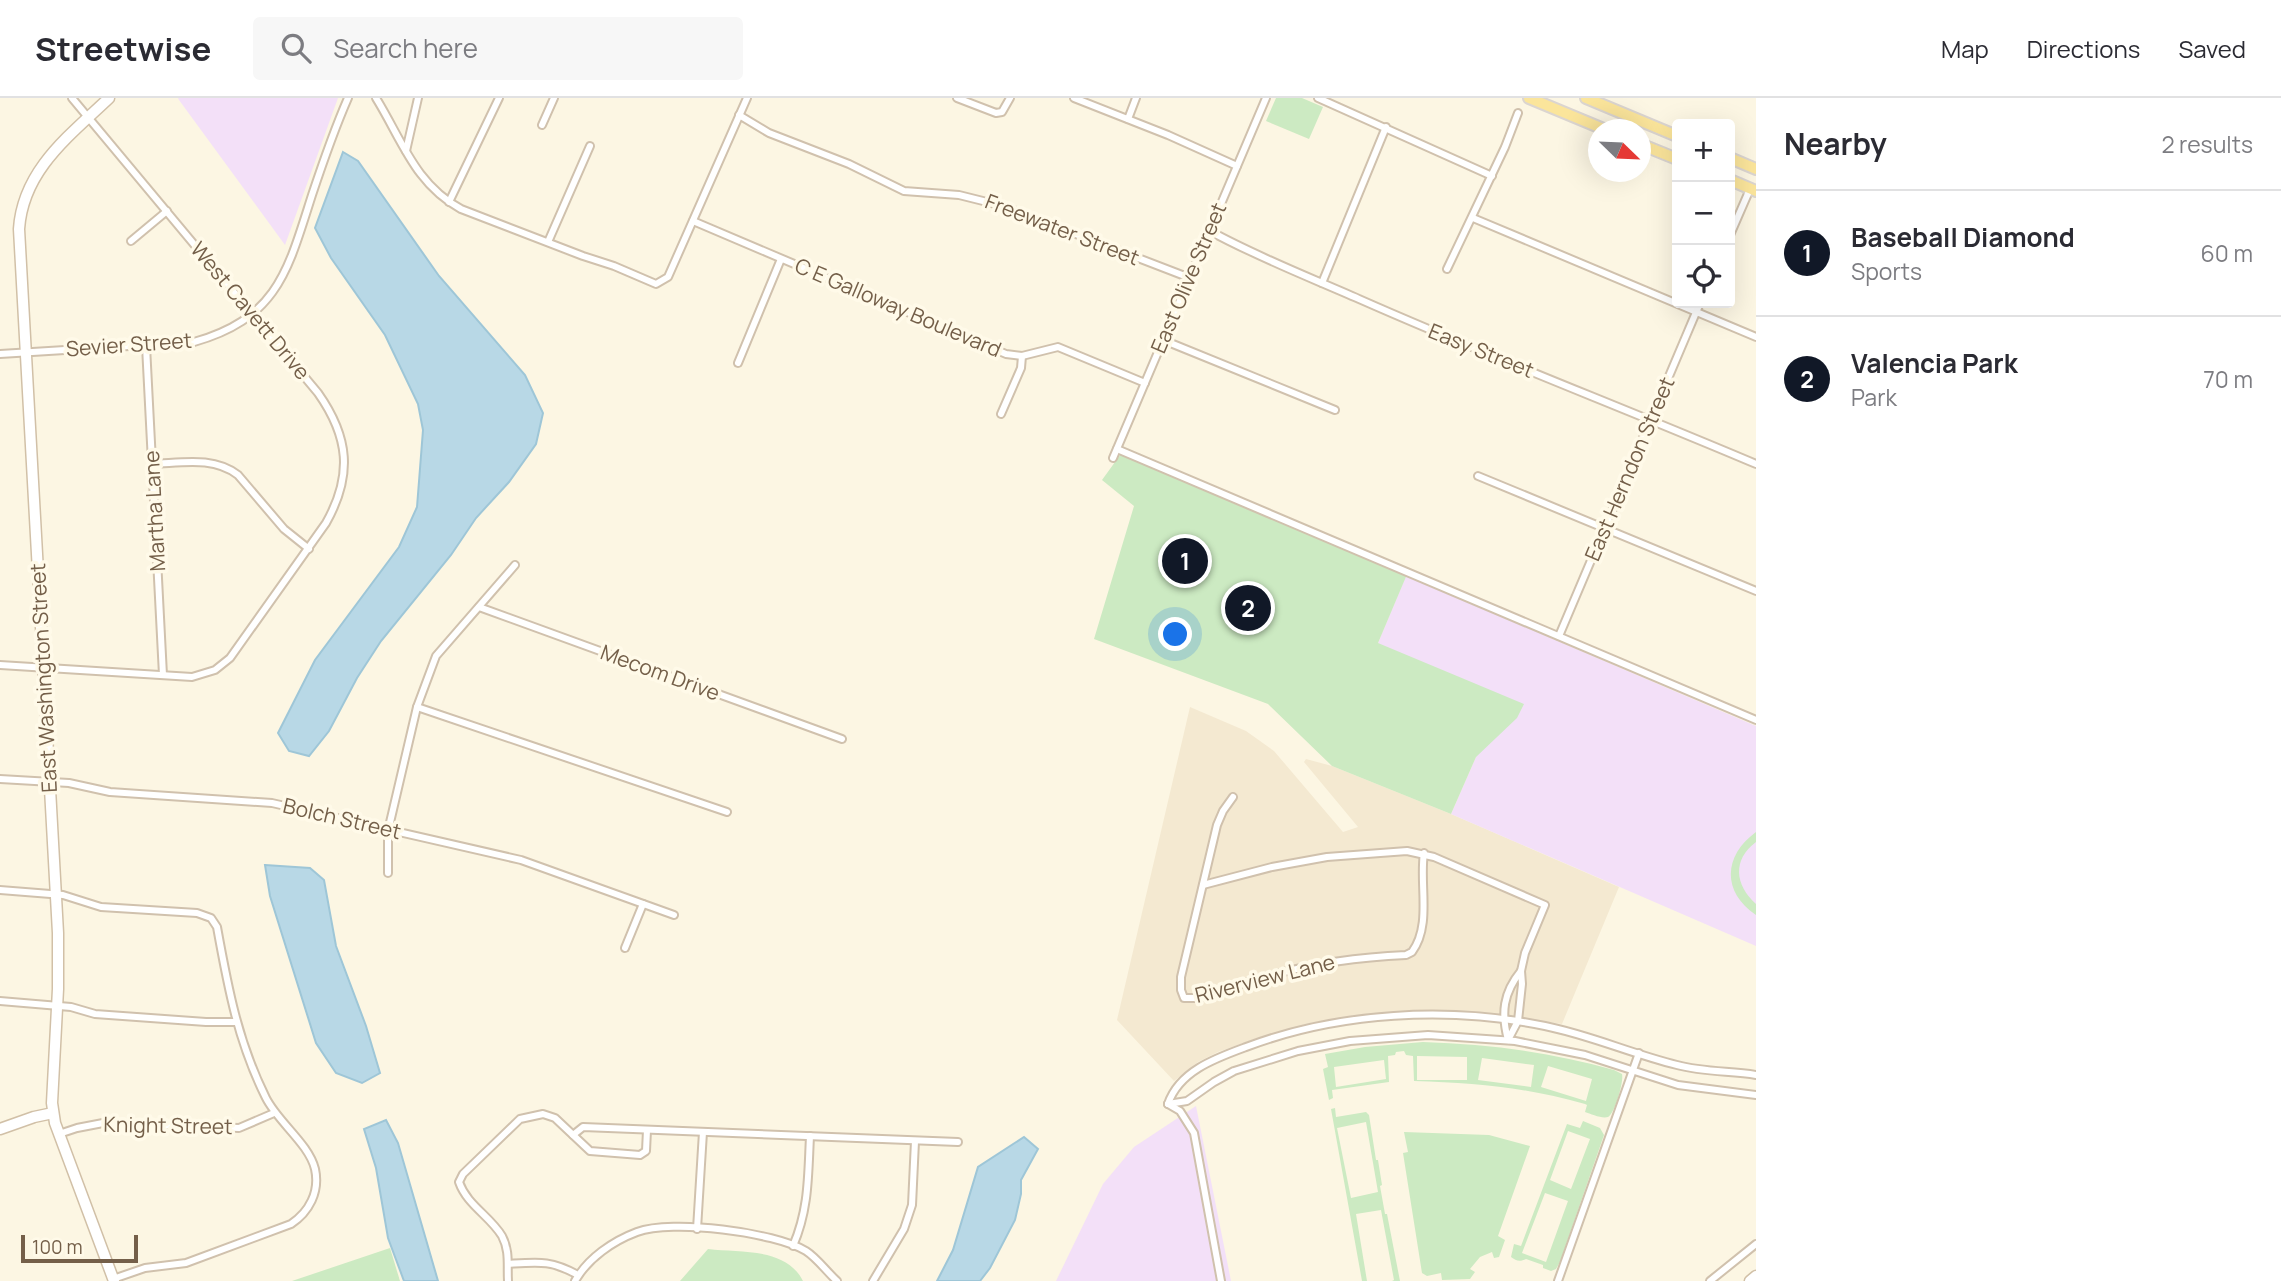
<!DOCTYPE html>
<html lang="en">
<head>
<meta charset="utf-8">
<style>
	:root { --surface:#fff; --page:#f7f7f7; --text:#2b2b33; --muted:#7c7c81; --line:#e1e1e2; --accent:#111827 }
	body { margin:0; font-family:Manrope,sans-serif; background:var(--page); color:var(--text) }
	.controls { position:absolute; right:21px; top:21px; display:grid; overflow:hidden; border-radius:7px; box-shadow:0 7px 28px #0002 }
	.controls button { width:63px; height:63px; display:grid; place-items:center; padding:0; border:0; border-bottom:2px solid var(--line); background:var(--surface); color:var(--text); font:35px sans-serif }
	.compass { position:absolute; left:1588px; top:21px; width:63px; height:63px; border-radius:50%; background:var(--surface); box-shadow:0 7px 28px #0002; rotate:113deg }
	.scale { position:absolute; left:21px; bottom:18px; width:117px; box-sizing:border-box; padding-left:7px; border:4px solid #745f49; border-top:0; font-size:19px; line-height:24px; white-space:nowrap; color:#745f49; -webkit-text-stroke:5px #fffae9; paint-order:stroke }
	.you { position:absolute; left:1176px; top:537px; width:24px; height:24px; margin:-18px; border:5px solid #fff; border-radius:50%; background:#1a73e8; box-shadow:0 0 0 10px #1a73e833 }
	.badge { display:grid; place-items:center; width:46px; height:46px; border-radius:50%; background:var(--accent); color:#fff; font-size:23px; font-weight:700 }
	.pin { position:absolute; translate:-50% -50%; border:4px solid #fff; box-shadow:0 2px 7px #0006 }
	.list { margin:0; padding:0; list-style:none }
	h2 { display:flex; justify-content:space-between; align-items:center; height:91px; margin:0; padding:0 28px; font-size:30px }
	h2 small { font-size:23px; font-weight:400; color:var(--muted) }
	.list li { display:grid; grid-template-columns:46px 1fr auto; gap:21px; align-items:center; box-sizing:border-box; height:126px; padding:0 28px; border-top:2px solid var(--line) }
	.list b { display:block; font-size:26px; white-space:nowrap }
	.list p { margin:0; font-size:23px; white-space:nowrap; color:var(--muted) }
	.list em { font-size:23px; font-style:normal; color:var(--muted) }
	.icon { flex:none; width:38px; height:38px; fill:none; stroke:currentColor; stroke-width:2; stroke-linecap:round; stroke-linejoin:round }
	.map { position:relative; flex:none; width:1756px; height:1183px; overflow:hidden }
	header { display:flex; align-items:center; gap:42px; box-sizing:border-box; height:98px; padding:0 35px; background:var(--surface); border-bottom:2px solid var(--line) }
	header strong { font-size:33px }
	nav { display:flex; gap:38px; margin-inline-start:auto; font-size:24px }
	.search { width:490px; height:63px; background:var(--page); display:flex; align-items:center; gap:18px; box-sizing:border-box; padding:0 24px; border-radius:7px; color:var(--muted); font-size:26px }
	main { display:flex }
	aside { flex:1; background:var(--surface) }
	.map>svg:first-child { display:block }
</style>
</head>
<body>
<header>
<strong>Streetwise</strong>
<div class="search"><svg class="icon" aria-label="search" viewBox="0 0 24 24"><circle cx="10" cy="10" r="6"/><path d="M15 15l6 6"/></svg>Search here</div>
<nav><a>Map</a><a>Directions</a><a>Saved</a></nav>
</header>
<main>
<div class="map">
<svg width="1756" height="1183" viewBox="0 0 1756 1183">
	<rect width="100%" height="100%" fill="#fcf6e3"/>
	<polygon fill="#f4e9d1" points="1190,609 1246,633 1274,653 1343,734 1358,729 1304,664 1306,661 1332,668 1451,716 1619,789 1562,926 1489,915 1452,913 1405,913 1357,917 1310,925 1257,940 1218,954 1198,964 1174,983 1117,922"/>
	<g fill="#f3e0f8">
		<polygon points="178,0 338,0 285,147 179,2"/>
		<polygon points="1406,478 1756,628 1756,848 1451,716 1476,659 1378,545"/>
		<polygon points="1196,1008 1231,1183 1056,1183 1103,1086 1134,1049"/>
	</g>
	<g fill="#cceac2" fill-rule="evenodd">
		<polygon points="1276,0 1302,0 1323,9 1309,41 1266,23"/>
		<polygon points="1123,353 1408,474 1378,545 1524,606 1517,620 1476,659 1451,716 1332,668 1268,606 1094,541 1134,408 1102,382"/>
		<path d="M1756,734V744C1732,762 1735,787 1756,806V817C1722,794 1723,758 1756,734Z"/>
		<path d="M1423,944C1489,946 1551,954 1614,972L1622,976C1624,983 1615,1015 1608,1019C1602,1021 1591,1016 1585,1014L1587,1007L1585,1006C1524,989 1476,985 1414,983L1413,958L1406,957L1404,953L1396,954L1395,957L1388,958L1389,984L1332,992L1333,1000L1329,1002L1323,971L1328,969L1325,956L1365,949ZM1417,958L1467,959V982H1417ZM1482,960L1534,967L1531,989L1478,982ZM1384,962L1386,981L1336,989L1334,969ZM1548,968L1592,981L1586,1003L1541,989Z"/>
		<path d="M1335,1010L1336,1019L1366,1014L1369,1017L1376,1062H1378L1382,1087L1380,1088L1385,1116H1387L1400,1183H1392L1394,1182L1381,1112L1356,1116L1367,1183H1362L1331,1011ZM1366,1024L1378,1094L1351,1100L1337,1030Z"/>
		<path d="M1583,1023L1600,1030L1604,1037L1560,1164L1556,1171L1551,1173L1543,1170V1167L1526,1161C1520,1164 1516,1163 1511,1159L1514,1146L1521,1148L1567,1026L1580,1030ZM1568,1033L1590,1041L1571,1091L1550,1082ZM1545,1095L1568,1103L1546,1164L1522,1155Z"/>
		<polygon points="1404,1034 1489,1037 1530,1048 1498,1138 1505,1142 1499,1159 1494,1160 1492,1154 1480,1159 1470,1171 1475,1174 1470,1181 1442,1182 1441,1175 1427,1178 1422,1175 1403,1055 1408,1054"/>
		<polygon points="390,1150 400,1183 292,1183"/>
		<path d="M708,1151C740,1155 786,1149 803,1183H680Z"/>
	</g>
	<g fill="#b8d8e6" stroke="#9ec6d7" stroke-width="2">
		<polygon points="343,54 358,63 439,178 525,277 543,315 536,346 509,384 476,420 451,457 381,543 357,580 329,633 309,658 289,653 278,635 315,562 399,449 417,409 423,332 418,306 385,237 331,160 315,130"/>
		<polygon points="265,767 310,770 324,782 336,848 366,928 380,975 362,985 336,975 316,945 270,798"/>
		<polygon points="386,1022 398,1045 438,1183 404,1183 388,1140 376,1070 364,1031"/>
		<polygon points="1024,1039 1038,1051 1021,1082 1021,1096 1015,1122 990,1170 980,1183 937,1183 953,1152 978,1069"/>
	</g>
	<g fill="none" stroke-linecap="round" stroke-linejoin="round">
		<g stroke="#d0c1ad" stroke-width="10">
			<g id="street">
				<path d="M376,0C402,42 415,86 461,111L583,158L614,168L656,186L668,179L747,0"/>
				<polyline points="957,0 996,15 1002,14 1010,0"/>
				<polyline points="1074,0 1168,37 1237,68"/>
				<polyline points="1318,0 1492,78"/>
				<polyline points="739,17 769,35 849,66 904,93 959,97 1003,108 1190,180"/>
				<polyline points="1128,21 1136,0"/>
				<polyline points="542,27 554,0"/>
				<polyline points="406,53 418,0"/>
				<polyline points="449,104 499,0"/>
				<polyline points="1473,120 1756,239"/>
				<polyline points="693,123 1006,256 1022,258 1058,249 1145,285"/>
				<path d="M1210,133C1257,159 1309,179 1359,201C1490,259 1624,310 1756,366"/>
				<polyline points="1730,137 1750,91"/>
				<polyline points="131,143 167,113"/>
				<polyline points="548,144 590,48"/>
				<polyline points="1447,171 1505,49 1518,15"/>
				<polyline points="1322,185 1386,29"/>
				<polyline points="1163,242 1335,312"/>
				<polyline points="146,248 163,577"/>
				<path d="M0,256L194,244C278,220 288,172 312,97C323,64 334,32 348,0"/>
				<polyline points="738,265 781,161"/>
				<polyline points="1001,316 1021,270 1022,258"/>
				<polyline points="1117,351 1756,622"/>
				<polyline points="1113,360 1266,0"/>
				<path d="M152,366C182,365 213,358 238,377L284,431L309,451"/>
				<polyline points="1478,378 1756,493"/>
				<polyline points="479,509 842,641"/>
				<polyline points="1559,538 1700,205"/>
				<path d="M0,567L192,579L215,572L230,560L326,425C353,377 349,339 318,295L72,0"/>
				<polyline points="417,609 727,714"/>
				<polyline points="0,681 69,685 110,694 272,705 521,762 674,817"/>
				<path d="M1233,699L1223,713L1217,727L1181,879V892L1184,900H1200C1224,892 1247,883 1272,877C1316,865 1360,859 1406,857L1412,854C1432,827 1419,786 1424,755"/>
				<polyline points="388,775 388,733 417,609 436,558 515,467"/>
				<polyline points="1203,787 1272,769 1327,759 1407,753 1434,759 1545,807 1525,855 1521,873 1522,886 1518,923 1508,942"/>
				<path d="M0,792L63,797L101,809L197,815L211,820L217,829C228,890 238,944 266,1000C278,1024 309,1046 315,1071C320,1094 309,1114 291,1126L186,1165L145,1170L113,1181"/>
				<polyline points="625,850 643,806"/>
				<polyline points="0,903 71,909 95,916 206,924 235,924"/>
				<path d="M1508,942C1501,915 1503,895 1521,873"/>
				<path d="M1168,1006C1179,973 1216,960 1246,949C1339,914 1448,908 1545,928C1590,937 1632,956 1677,967C1703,974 1730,973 1756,977"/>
				<polyline points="1168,1006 1187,1003 1214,984 1234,973 1298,953 1350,943 1428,937 1515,943 1585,957 1678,987 1756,997"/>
				<polyline points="1168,1006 1180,1013 1194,1035 1221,1183"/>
				<polyline points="59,1036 77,1030 103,1025 239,1030 274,1015"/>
				<polyline points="573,1037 583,1029 958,1044"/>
				<polyline points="697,1131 703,1034"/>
				<path d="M793,1148C809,1111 808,1078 810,1038"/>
				<path d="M508,1166C539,1164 551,1162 578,1177"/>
				<path d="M508,1183C507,1167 510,1153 502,1138C490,1118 467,1107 459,1084L463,1076L520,1021L543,1016L555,1020L590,1053L640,1057L646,1053L647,1032"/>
				<path d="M575,1183C588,1160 613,1143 637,1134C672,1121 774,1134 806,1153C817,1160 827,1174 837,1183"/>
				<polyline points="873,1183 904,1131 912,1107 915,1043"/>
				<polyline points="1558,1183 1639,955"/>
				<polyline points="1710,1183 1756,1146"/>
			</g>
		</g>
		<g stroke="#d1c0a7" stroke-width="13">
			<g id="secondary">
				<path d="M109,0C69,38 23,72 19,131L58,835V891L52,1005L55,1025L114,1183"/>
				<polyline points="0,1031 34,1019 53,1015"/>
				<polyline points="1750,1183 1756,1178"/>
			</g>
		</g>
		<g stroke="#dbd5d0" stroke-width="14">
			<g id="primary">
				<polyline points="1529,0 1606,32"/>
				<polyline points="1586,0 1677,38"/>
				<polyline points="1640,46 1677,61"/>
				<polyline points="1730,60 1756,71"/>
				<polyline points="1730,82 1756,93"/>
			</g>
		</g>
		<use href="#street" stroke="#fff" stroke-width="6"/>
		<use href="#secondary" stroke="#fff" stroke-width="10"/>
		<use href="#primary" stroke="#fbe59b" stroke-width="10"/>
	</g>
	<g text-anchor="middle" stroke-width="7" stroke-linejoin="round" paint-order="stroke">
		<g font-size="21" fill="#745f49" stroke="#fffae9">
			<text transform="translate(1062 132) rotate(21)" y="7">Freewater Street</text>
			<text transform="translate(1189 180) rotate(-67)" y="7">East Olive Street</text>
			<text transform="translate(898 210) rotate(23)" y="7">C E Galloway Boulevard</text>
			<text transform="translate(250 213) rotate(50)" y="7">West Cavett Drive</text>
			<text transform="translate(129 247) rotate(-4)" y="7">Sevier Street</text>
			<text transform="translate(1481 253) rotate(22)" y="7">Easy Street</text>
			<text transform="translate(1630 371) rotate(-67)" y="7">East Herndon Street</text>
			<text transform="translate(155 413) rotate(-93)" y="7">Martha Lane</text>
			<text transform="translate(660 575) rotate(20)" y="7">Mecom Drive</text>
			<text transform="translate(44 580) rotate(-93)" y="7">East Washington Street</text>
			<text transform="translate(342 721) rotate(13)" y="7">Bolch Street</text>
			<text transform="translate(1265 881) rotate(-14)" y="7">Riverview Lane</text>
			<text transform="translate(168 1028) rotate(1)" y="7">Knight Street</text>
		</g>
	</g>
</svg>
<div class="controls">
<button>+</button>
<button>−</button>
<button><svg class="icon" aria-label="locate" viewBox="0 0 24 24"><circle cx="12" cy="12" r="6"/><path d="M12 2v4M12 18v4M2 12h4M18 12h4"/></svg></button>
</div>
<svg class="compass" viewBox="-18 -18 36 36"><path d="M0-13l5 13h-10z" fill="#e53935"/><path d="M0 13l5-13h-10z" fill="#7c7c81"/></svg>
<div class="scale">100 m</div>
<div class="you"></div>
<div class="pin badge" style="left:1185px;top:463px">1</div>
<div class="pin badge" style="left:1248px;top:510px">2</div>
</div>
<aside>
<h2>Nearby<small>2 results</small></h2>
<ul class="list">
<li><span class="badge">1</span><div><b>Baseball Diamond</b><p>Sports</p></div><em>60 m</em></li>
<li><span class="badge">2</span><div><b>Valencia Park</b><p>Park</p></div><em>70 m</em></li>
</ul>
</aside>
</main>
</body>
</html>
